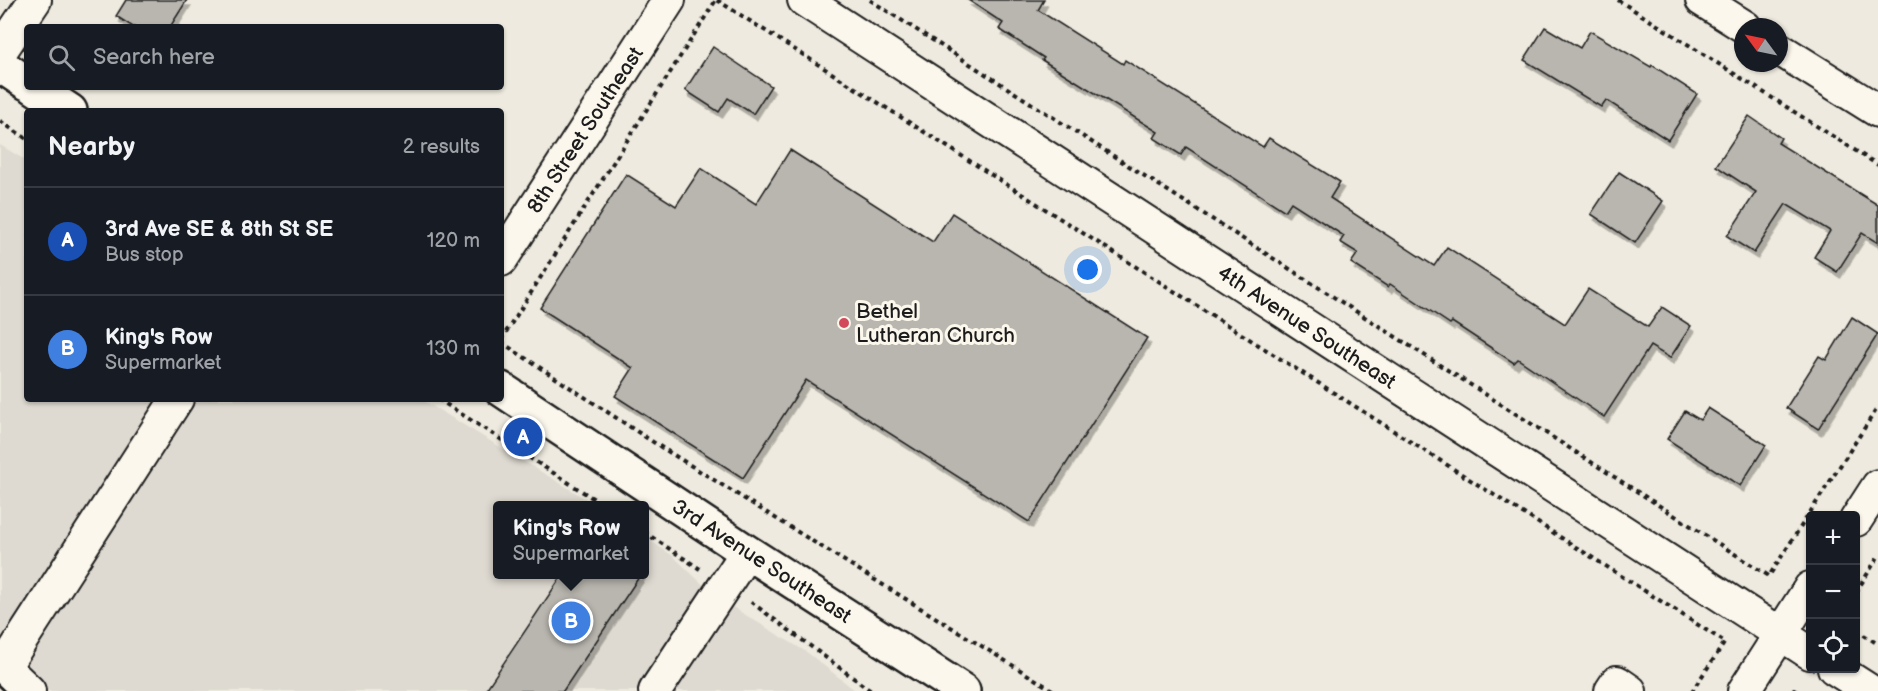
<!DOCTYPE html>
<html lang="en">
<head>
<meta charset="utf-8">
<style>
	:root { --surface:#171b24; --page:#20242c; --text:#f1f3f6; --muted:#9ea1a6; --line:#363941; --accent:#1a73e8 }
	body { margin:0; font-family:"Balsamiq Sans",sans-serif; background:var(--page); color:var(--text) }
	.controls { position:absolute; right:18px; bottom:18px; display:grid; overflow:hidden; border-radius:6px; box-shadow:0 2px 4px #0004 }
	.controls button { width:54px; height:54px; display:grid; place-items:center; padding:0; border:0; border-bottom:2px solid var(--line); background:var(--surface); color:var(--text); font:30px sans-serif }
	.compass { position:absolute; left:1734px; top:18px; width:54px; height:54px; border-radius:50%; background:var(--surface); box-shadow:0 2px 4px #0004; rotate:303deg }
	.you { position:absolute; left:1088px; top:270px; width:21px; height:21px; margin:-15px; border:4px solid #fff; border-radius:50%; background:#1a73e8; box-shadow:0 0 0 9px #1a73e833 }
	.badge { display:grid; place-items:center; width:39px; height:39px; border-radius:50%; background:var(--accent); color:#fff; font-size:20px; font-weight:700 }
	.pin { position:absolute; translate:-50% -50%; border:3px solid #fff; box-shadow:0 2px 6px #0006 }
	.popup { position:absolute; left:493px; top:501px; width:156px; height:78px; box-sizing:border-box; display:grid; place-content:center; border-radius:6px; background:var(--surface); filter:drop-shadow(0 2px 4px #0005); font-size:20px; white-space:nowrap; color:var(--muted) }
	.popup b { font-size:22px; color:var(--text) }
	.popup::after { content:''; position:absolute; left:50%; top:100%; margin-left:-12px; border:12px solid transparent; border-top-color:var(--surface) }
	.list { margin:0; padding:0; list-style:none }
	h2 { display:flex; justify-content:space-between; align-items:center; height:78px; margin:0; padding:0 24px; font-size:26px }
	h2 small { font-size:20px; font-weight:400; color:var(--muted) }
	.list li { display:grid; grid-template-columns:39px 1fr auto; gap:18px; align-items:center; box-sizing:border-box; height:108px; padding:0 24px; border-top:2px solid var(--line) }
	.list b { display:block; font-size:22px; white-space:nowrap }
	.list p { margin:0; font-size:20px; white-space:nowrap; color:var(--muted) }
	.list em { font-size:20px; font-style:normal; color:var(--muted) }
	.icon { flex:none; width:33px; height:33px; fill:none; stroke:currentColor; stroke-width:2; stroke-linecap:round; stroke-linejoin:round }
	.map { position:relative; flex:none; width:1878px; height:691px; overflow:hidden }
	.search { position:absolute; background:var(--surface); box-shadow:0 2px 4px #0004; left:24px; top:24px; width:480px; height:66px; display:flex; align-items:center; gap:15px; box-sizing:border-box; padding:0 21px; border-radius:6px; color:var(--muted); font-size:22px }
	.panel { position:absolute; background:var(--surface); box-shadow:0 2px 4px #0004; left:24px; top:108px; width:480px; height:294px; border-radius:6px }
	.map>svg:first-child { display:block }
</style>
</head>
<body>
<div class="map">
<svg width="1878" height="691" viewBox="0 0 1878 691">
	<defs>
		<filter id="shadow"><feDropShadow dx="3.5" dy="6" stdDeviation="0" flood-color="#0004"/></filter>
	</defs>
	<rect width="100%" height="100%" fill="#eeeadf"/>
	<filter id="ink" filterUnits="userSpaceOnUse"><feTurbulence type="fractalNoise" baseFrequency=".0167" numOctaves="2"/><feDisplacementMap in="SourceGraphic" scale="12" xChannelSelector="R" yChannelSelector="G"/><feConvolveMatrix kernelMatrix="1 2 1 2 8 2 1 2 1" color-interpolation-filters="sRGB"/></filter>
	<g filter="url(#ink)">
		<polygon fill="#dedad1" points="0,145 27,161 27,399 421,399 596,505 498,506 498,574 644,574 645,537 673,556 716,597 808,653 856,691 0,691"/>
		<g fill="#b9b6af" stroke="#1c1c1c" stroke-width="1.5" filter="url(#shadow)">
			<polygon points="126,0 187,0 170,27 133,27 116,16"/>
			<polygon points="968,0 1044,0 1038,10 1123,64 1125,60 1263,147 1269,138 1340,182 1330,198 1434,266 1447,247 1565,324 1588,289 1648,327 1662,307 1691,326 1670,358 1650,346 1604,417 1518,359 1514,363 1452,322 1450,324 1390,284 1388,287 1351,263 1358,253 1340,242 1344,236 1291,202 1285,211 1186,147 1181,155 1154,138 1158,132 1042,60 1044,58 999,29 1003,23"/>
			<polygon points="1545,27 1580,48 1590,31 1651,67 1652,65 1697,94 1668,140 1606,100 1601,107 1524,60"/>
			<polygon points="713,47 771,86 753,114 728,98 719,112 685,90"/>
			<polygon points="1749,116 1781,138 1778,143 1878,205 1878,243 1862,233 1837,272 1814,257 1830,231 1786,204 1754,253 1727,236 1756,192 1716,166"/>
			<polygon points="790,150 933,242 952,213 1147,338 1029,522 806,380 743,478 615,396 633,368 540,308 626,174 676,206 701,168 756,204"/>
			<polygon points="1619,172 1663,201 1635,243 1591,214"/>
			<polygon points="1852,317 1878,334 1818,429 1786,408 1819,356 1826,360"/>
			<polygon points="1708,408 1766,445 1740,486 1667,439 1685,411 1700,420"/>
			<polygon points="563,574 641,574 563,691 485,691"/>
		</g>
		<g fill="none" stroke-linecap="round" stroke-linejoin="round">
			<g stroke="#1c1c1c" stroke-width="36">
				<g id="minor">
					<polyline points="804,0 1810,653"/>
					<polyline points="1702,0 1745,27"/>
					<polyline points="1779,49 1878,111"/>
					<polyline points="0,52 35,0"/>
					<polyline points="501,260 669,0"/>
					<polyline points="1856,520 1878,486"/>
					<polyline points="1834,668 1870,691"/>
					<polyline points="29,691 4,667 177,399"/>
					<polyline points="655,691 747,552"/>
					<polyline points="1611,691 1617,682 1630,691"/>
					<polyline points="1744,691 1810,588"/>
				</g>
			</g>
			<g stroke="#1c1c1c" stroke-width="38">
				<g id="major">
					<polyline points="0,65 27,83"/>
					<polyline points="34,87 70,111"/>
					<polyline points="501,389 747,552 963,691"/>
				</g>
			</g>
			<g stroke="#1c1c1c" stroke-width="4" stroke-dasharray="4.5 4.5" stroke-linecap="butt">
				<polyline points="717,0 1725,642 1692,691"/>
				<polyline points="870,0 1769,576 1878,407"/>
				<polyline points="1618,0 1878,165"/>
				<polyline points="0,121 27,139"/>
				<polyline points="501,340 716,0"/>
				<polyline points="501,342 656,444 1054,691"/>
				<polyline points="438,399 605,506"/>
				<polyline points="644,532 700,569"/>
				<polyline points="1856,592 1878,557"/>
				<polyline points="751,602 871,691"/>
				<polyline points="1856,630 1878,644"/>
				<polyline points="1793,691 1794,689 1796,691"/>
			</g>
			<use href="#minor" stroke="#fbf7ec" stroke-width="32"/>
			<use href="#major" stroke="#fbf7ec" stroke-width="33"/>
		</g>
	</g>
	<circle fill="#d1495b" stroke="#fbf7ec" stroke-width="2" cx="844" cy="323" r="6"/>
	<g text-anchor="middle" stroke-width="6" stroke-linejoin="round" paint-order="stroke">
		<g font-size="21" fill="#1c1c1c" stroke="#fbf7ec">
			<text transform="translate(585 130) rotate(-57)" y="7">8th Street Southeast</text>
			<text transform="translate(1307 327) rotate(33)" y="7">4th Avenue Southeast</text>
			<text transform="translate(762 561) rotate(33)" y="7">3rd Avenue Southeast</text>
		</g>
		<g font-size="21" fill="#1c1c1c" stroke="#fbf7ec" text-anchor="start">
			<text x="856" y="318">Bethel<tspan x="856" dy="24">Lutheran Church</tspan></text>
		</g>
	</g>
</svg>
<div class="controls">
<button>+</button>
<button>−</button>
<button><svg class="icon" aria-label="locate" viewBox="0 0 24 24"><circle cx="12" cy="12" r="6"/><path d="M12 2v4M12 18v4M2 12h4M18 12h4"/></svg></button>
</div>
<svg class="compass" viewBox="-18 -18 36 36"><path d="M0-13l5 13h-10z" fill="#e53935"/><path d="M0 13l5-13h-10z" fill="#9ea1a6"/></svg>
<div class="you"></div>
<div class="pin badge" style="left:523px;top:437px;background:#1a4fb4">A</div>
<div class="pin badge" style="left:571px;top:621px;background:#3f7fe0">B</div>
<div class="popup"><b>King's Row</b>Supermarket</div>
<div class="search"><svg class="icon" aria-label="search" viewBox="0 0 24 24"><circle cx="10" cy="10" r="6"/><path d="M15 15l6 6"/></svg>Search here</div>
<section class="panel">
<h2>Nearby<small>2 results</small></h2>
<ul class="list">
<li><span class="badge" style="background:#1a4fb4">A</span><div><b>3rd Ave SE &amp; 8th St SE</b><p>Bus stop</p></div><em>120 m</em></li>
<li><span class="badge" style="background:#3f7fe0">B</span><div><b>King's Row</b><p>Supermarket</p></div><em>130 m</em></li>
</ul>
</section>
</div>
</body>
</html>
